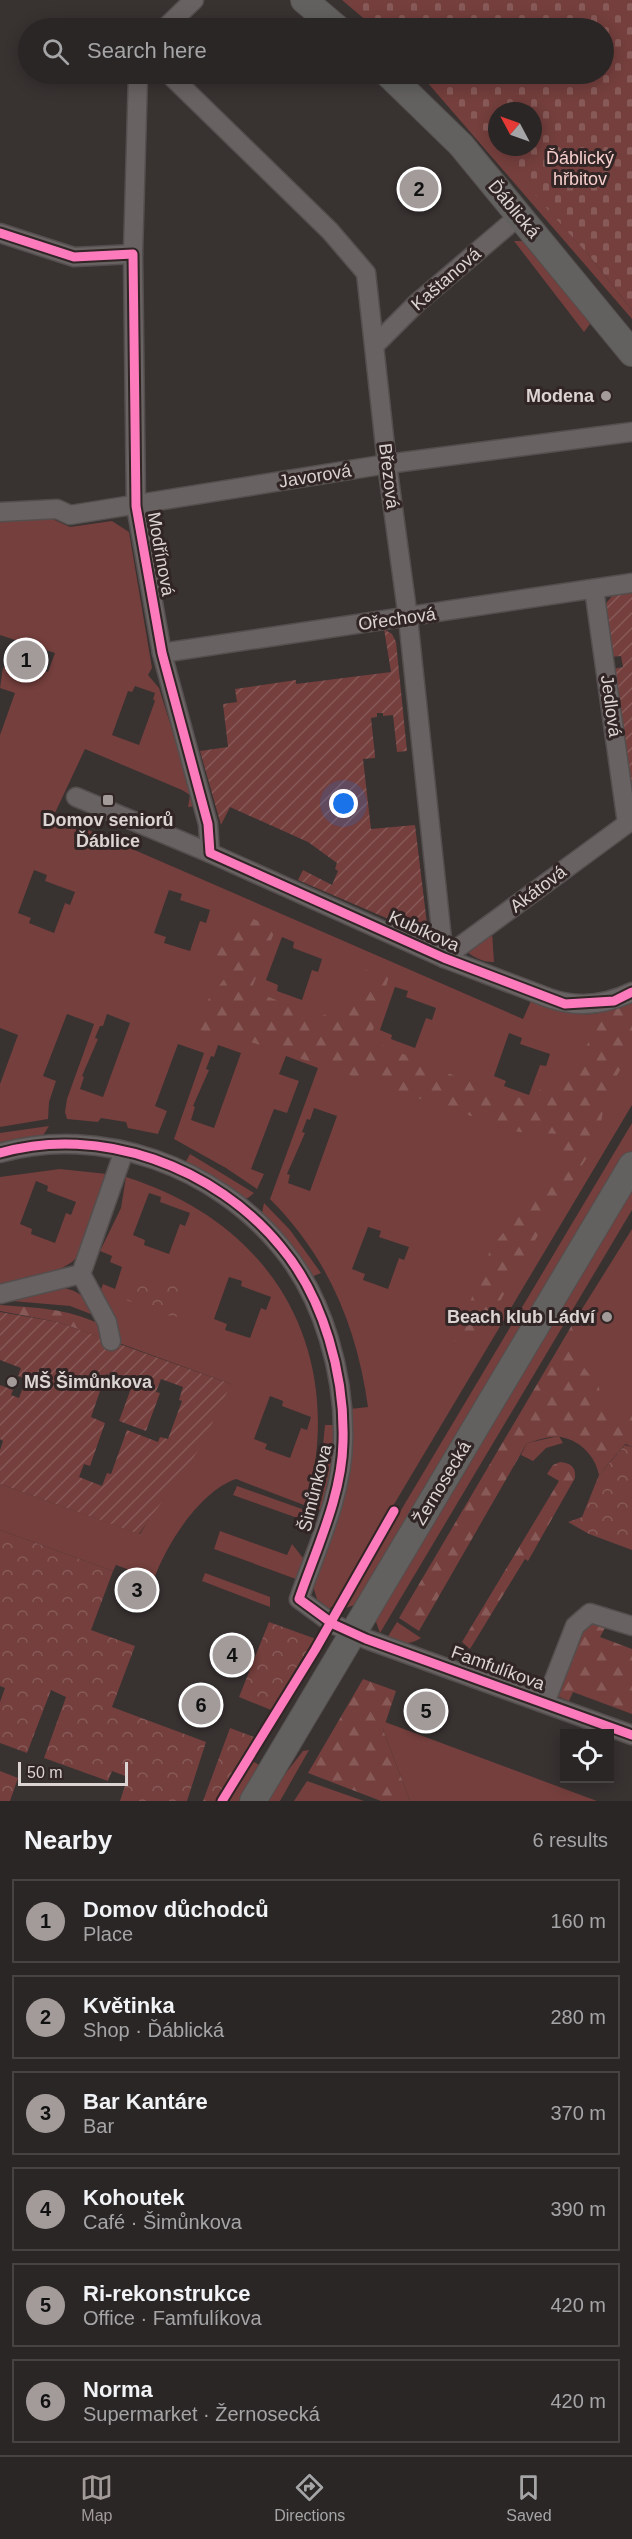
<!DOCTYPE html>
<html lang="en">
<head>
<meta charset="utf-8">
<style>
	:root { --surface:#2a2625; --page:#363232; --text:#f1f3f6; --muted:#a5a5a7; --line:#464342; --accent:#a29b9a }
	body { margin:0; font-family:Arial,sans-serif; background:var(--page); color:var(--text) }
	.controls { position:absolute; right:18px; bottom:18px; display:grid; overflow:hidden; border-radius:0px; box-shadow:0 3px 15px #0003 }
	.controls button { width:54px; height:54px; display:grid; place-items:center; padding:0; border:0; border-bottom:2px solid var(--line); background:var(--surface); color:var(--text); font:30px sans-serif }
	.compass { position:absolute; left:488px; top:102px; width:54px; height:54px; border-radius:50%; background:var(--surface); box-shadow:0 3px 15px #0003; rotate:311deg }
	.scale { position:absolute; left:18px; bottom:15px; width:110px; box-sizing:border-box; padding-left:6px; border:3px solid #dbd4d3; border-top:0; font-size:16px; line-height:21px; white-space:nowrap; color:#dbd4d3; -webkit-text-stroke:4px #312525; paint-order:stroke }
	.you { position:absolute; left:344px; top:804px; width:21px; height:21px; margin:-15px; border:4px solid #fff; border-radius:50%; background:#1a73e8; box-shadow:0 0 0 9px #1a73e833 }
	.badge { display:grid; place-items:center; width:39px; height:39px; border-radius:50%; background:var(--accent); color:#111; font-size:20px; font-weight:700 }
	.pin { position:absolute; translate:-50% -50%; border:3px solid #fff; box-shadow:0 2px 6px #0006 }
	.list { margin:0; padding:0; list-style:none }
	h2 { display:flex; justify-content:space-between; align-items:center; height:78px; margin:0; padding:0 24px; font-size:26px }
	h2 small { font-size:20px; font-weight:400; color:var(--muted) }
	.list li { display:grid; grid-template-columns:39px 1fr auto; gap:18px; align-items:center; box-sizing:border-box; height:84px; margin:0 12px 12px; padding:0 12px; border:2px solid var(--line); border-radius:0px }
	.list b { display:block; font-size:22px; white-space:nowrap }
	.list p { margin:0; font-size:20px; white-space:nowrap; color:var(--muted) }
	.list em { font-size:20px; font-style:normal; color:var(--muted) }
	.icon { flex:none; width:33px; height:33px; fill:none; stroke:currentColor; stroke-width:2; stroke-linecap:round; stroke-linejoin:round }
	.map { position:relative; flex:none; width:632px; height:1801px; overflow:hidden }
	.search { position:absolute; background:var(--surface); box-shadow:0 3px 15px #0003; left:18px; right:18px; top:18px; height:66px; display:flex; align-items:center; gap:15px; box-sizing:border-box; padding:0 21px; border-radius:33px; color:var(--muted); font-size:22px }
	.sheet { height:654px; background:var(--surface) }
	nav { display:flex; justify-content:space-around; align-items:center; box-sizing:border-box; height:84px; border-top:2px solid var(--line); background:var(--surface); font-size:16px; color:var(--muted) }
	nav a { display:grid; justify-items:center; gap:3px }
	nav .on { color:var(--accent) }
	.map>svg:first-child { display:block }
</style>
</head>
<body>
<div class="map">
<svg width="632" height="1801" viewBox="0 0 632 1801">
	<defs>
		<pattern id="forest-firs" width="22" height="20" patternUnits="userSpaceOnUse" patternTransform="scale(1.5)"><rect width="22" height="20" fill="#743f3d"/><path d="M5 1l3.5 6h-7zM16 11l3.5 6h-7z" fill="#875a58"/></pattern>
		<pattern id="cemetery-stones" width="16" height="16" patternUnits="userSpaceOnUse" patternTransform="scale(1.5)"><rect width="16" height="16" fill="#743f3d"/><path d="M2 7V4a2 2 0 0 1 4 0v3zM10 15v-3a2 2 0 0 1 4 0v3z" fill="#875a58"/></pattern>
		<pattern id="park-crowns" width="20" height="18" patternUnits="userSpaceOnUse" patternTransform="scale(1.5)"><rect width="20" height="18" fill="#743f3d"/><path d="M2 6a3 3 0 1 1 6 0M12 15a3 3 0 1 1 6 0" fill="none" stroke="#875a58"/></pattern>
		<pattern id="garden-furrows" width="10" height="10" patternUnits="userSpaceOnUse" patternTransform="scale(1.5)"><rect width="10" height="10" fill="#743f3d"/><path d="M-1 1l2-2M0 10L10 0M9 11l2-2" fill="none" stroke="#875a58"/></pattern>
	</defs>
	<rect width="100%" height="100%" fill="#383231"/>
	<g fill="#743f3d" fill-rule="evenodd">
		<polygon points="420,74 427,74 434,79 592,259 632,310 632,319"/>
		<polygon points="514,241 529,241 593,320 584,332"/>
		<path d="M0,517H48L70,527L112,521L129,532L152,668L148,675L159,688L196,806L188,807L190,795L182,790L85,749L54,815L523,1019L531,1001C563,1015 600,1021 632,1003V1105L334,1605L329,1609L317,1599L312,1583L350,1409L368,1407C357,1327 328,1257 270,1199L318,1068L286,1056L279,1074L299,1081L287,1113L274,1109L251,1169L264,1174L257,1189L226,1168L174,1139L204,1053L178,1044L155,1106L167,1111L158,1134L128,1128L126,1122L101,1118L98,1122L67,1119L65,1112L67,1099L94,1024L67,1014L43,1076L56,1081L49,1102L48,1119L0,1127V1084L18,1035L0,1028V735L15,693L0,688L3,667L34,678L37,668L48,672L55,653L0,635ZM135,686L155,693L153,699L155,701L139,745L112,735L128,691L132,692ZM34,870L47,875L45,881L75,892L70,905L65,903L54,933L29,923L31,918L18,913ZM169,890L182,894L180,900L210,910L206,923L200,921L190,951L164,943L166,937L154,933ZM282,937L294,942L293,948L322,959L318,972L312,970L302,1000L277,991L278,985L266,980ZM395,987L408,991L406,997L436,1008L432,1020L426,1018L415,1048L391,1039L392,1035L380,1030ZM107,1014L130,1023L103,1097L80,1089L84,1077L82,1076L98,1039L95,1038L100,1026H103ZM509,1033L522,1038L520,1044L550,1054L546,1066L540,1065L529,1095L504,1086L506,1081L494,1076ZM218,1045L241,1053L214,1128L191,1120L195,1107L193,1106L209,1070L206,1069L211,1056L214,1057ZM314,1108L337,1116L310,1191L288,1183L290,1175L287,1174L305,1133L302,1132L307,1119L310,1120ZM368,1227L381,1231L379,1237L409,1247L404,1260L399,1258L388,1289L363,1280L365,1274L352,1269Z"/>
		<path d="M492,932L494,962C486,963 471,957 466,950Z"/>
		<polygon points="632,1123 632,1152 369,1593 358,1604 342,1609"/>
		<polygon points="49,1126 42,1137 0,1145 0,1133"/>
		<polygon points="190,1154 254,1193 248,1198 241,1198 184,1165"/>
		<path d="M60,1169L107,1174L78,1256L72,1262L59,1270L0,1289V1177ZM36,1181L48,1186L47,1191L76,1202L71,1215L66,1213L55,1243L31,1234L32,1229L20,1224Z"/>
		<path d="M126,1177C275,1224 347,1352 307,1503L304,1505L236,1479C200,1491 166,1545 154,1579L116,1565L113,1571L0,1530V1484L140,1534L231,1384L116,1342L119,1333L100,1292L103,1284L115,1289L122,1267L110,1262L112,1256L100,1251L121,1208ZM149,1193L161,1197L160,1202L190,1213L185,1226L180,1224L169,1254L144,1245L145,1240L133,1235ZM229,1277L242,1281L241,1286L271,1297L266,1310L261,1308L250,1338L225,1330L227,1324L214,1319ZM270,1396L283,1401L282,1406L311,1417L307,1430L301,1428L290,1458L265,1449L267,1444L254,1439Z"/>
		<polygon points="632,1181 632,1210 380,1633 375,1619"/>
		<polygon points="264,1203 290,1230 321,1273 309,1278 265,1221 262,1213"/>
		<polygon points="632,1229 632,1447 531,1401 573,1331 572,1325"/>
		<path d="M52,1287C77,1288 85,1295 96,1316L70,1306L0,1300Z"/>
		<polygon points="325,1425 337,1425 335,1462 323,1512 313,1506 320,1475"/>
		<polygon points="559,1436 563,1443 546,1448 533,1461 521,1455 527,1443"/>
		<polygon points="237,1486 302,1509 303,1520 233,1495"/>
		<polygon points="220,1531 287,1555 292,1544 303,1558 301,1574 296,1579 214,1549"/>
		<polygon points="205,1573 270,1597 270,1607 202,1581"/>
		<path d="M397,1622L421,1638C409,1646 400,1643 387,1638Z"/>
		<polygon points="385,1722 597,1801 410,1801 383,1730"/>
		<polygon points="309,1750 280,1801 264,1801 303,1751"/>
		<polygon points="251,1760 259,1765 244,1801 227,1801"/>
		<polygon points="307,1781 364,1801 294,1801"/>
	</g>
	<g fill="url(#forest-firs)">
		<polygon points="241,914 276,928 251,990 319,1017 357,1002 361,969 389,976 370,1040 460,1078 520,1098 535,1094 550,1080 577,1063 592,1036 595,1014 632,1003 632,1050 606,1094 598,1140 525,1256 472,1352 455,1341 491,1248 531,1198 558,1170 561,1134 519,1132 251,1042 187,1027 225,978 212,949"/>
		<path d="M0,1305C37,1308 65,1308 100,1324L102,1338L58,1322L0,1311Z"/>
		<path d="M572,1325L579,1361L599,1387L601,1402L632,1412V1443L628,1441L599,1475C595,1456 581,1441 561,1437C552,1435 536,1441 527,1443L419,1631L399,1618Z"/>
		<path d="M560,1462C571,1463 576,1467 575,1478L528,1561L525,1559L470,1649L462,1642L559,1481L547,1474L553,1465Z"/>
		<polygon points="592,1619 607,1624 600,1637 632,1649 632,1714 573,1692 569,1701 557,1696 584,1628"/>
		<polygon points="363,1679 396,1691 383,1730 410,1801 381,1801 308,1773"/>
	</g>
	<path fill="url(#cemetery-stones)" fill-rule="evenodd" d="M342,0H632V310L592,259L427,74H604V28H375ZM497,111H533V147H497Z"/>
	<g fill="url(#park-crowns)">
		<polygon points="135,1272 186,1289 176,1318 126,1300"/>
		<polygon points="625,1445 632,1447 632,1550 589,1534 568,1522 582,1517 599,1475"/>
		<polygon points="0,1530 113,1571 91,1630 135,1646 112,1707 206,1742 187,1801 120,1801 128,1777 112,1771 108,1781 44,1758 66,1697 51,1690 27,1753 0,1743 0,1702 5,1688 0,1686"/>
		<polygon points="269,1622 316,1639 271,1710 239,1697"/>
		<polygon points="230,1728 257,1738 218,1801 203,1801"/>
		<polygon points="0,1771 18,1778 10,1801 0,1801"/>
	</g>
	<g fill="url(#garden-furrows)" fill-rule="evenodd">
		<polygon points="632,593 632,789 613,669 623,667 621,656 611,657 604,606 612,596"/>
		<polygon points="384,629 392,634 396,642 407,751 397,752 393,715 383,716 383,713 377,713 377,717 371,718 375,755 375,758 363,759 371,829 415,825 427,924 421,933 298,880 303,870 332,885 338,871 335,869 337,863 308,842 230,807 221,825 200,751 228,747 223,704 237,702 235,689 296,680 296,684 391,672"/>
		<path d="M0,1312L58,1322L231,1384L200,1448L139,1534L0,1484V1450L3,1441L0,1439V1385L13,1390L11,1395L19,1398L26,1379L18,1376L21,1368L0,1360ZM106,1374L133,1383L119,1421L146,1431L160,1393L156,1392L161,1379L183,1387L179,1400L182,1401L168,1439L160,1437L158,1442L127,1430L111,1474L107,1473L102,1486L79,1477L84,1464L90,1466L105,1423L91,1417Z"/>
	</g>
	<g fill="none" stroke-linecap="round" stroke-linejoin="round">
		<g stroke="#544f4e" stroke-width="21">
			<g id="street">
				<polyline points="165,28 194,0"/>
				<polyline points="138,74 133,254 136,506 162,653 208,824 210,853"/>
				<polyline points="169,74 330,231 366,273 387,464 408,618 444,958"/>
				<polyline points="0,233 74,257 133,254"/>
				<polyline points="375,345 417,303 519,216"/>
				<polyline points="0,512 57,509 70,515 387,464 632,432"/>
				<polyline points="594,589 627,823"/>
				<polyline points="162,653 632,583"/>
				<path d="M76,797L210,853L444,958L549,998C577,1008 605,1005 632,992"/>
				<polyline points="444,958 632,820"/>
				<path d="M0,1153C100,1124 216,1167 281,1247C324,1298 345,1376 343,1442C342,1496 316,1549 299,1599L333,1624L366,1639L632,1735"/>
				<polyline points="0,1294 81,1274"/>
				<polyline points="111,1341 107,1322 81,1274 124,1151"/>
				<polyline points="545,1703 575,1626 590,1613 632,1626"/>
			</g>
		</g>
		<g stroke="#544f4e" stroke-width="28">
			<g id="secondary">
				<polyline points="304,0 337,28"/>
				<polyline points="388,74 461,145 632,353"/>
				<polyline points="253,1801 632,1165"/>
			</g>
		</g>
		<use href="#street" stroke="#686262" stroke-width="18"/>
		<use href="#secondary" stroke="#626160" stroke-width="26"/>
		<g stroke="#312525" stroke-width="13">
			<g id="cycleway">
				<polyline points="0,233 74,257 133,254 136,506 162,653 208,824 210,853 444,958 565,1004 614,1001 632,992"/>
				<path d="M0,1153C100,1124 216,1167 281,1247C324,1298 345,1376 343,1442C342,1496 316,1549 299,1599L333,1624L366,1639L632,1735"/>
				<polyline points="222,1801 315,1650 394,1511"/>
			</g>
		</g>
		<use href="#cycleway" stroke="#fd7abc" stroke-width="9"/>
	</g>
	<g fill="#a29b9a" stroke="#312525" stroke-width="2">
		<circle cx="606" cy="396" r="6"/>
		<rect x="102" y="794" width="12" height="12" rx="3"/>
		<circle cx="607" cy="1317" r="6"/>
		<circle cx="12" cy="1382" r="6"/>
	</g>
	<g text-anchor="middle" stroke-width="6" stroke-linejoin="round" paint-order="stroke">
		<g font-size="18" fill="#f7cfcc" stroke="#312525">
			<text x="580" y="164">Ďáblický<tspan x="580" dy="21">hřbitov</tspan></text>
		</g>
		<g font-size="18" fill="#dbd4d3" stroke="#312525">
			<text transform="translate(514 209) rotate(50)" y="6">Ďáblická</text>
			<text transform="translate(446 279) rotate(-41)" y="6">Kaštanová</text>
			<text transform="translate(315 476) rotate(-9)" y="6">Javorová</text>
			<text transform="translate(389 476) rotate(83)" y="6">Březová</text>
			<text transform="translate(161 554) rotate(80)" y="6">Modřínová</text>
			<text transform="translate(397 619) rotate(-8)" y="6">Ořechová</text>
			<text transform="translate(611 706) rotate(82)" y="6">Jedlová</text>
			<text transform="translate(538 889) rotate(-37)" y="6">Akátová</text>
			<text transform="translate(424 931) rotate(24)" y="6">Kubíkova</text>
			<text transform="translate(442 1483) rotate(-59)" y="6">Žernosecká</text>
			<text transform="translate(315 1488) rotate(-76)" y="6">Šimůnkova</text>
			<text transform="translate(498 1668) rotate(20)" y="6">Famfulíkova</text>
		</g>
		<g font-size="18" font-weight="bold" fill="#dbd4d3" stroke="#312525" text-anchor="end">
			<text x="594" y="402">Modena</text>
			<text x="108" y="826" text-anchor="middle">Domov seniorů<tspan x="108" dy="21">Ďáblice</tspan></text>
			<text x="595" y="1323">Beach klub Ládví</text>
			<text x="24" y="1388" text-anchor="start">MŠ Šimůnkova</text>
		</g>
	</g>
</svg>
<div class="controls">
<button><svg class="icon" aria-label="locate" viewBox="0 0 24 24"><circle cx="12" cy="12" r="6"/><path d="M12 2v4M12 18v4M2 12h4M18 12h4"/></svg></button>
</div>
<svg class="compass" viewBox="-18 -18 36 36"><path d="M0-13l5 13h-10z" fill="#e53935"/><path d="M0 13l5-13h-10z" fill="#a5a5a7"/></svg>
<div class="scale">50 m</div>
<div class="you"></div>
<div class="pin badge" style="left:26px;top:660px">1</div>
<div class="pin badge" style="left:419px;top:189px">2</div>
<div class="pin badge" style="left:137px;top:1590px">3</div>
<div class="pin badge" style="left:232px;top:1655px">4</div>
<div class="pin badge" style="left:426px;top:1711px">5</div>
<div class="pin badge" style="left:201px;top:1705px">6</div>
<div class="search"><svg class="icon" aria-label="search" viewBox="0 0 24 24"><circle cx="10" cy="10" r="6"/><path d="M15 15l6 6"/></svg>Search here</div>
</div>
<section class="sheet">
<h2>Nearby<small>6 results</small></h2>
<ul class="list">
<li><span class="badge">1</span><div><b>Domov důchodců</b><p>Place</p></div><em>160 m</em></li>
<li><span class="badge">2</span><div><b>Květinka</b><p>Shop · Ďáblická</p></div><em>280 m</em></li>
<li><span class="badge">3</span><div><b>Bar Kantáre</b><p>Bar</p></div><em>370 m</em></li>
<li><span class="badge">4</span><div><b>Kohoutek</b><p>Café · Šimůnkova</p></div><em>390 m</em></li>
<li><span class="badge">5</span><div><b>Ri-rekonstrukce</b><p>Office · Famfulíkova</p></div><em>420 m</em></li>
<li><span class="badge">6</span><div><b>Norma</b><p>Supermarket · Žernosecká</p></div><em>420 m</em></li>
</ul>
</section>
<nav>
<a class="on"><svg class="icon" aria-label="map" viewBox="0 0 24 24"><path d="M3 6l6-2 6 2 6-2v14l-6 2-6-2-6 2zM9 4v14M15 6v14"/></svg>Map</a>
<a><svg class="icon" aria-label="directions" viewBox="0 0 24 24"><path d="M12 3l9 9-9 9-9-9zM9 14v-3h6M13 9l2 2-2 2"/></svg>Directions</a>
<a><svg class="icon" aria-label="saved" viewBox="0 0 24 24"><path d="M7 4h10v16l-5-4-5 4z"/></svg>Saved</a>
</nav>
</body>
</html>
